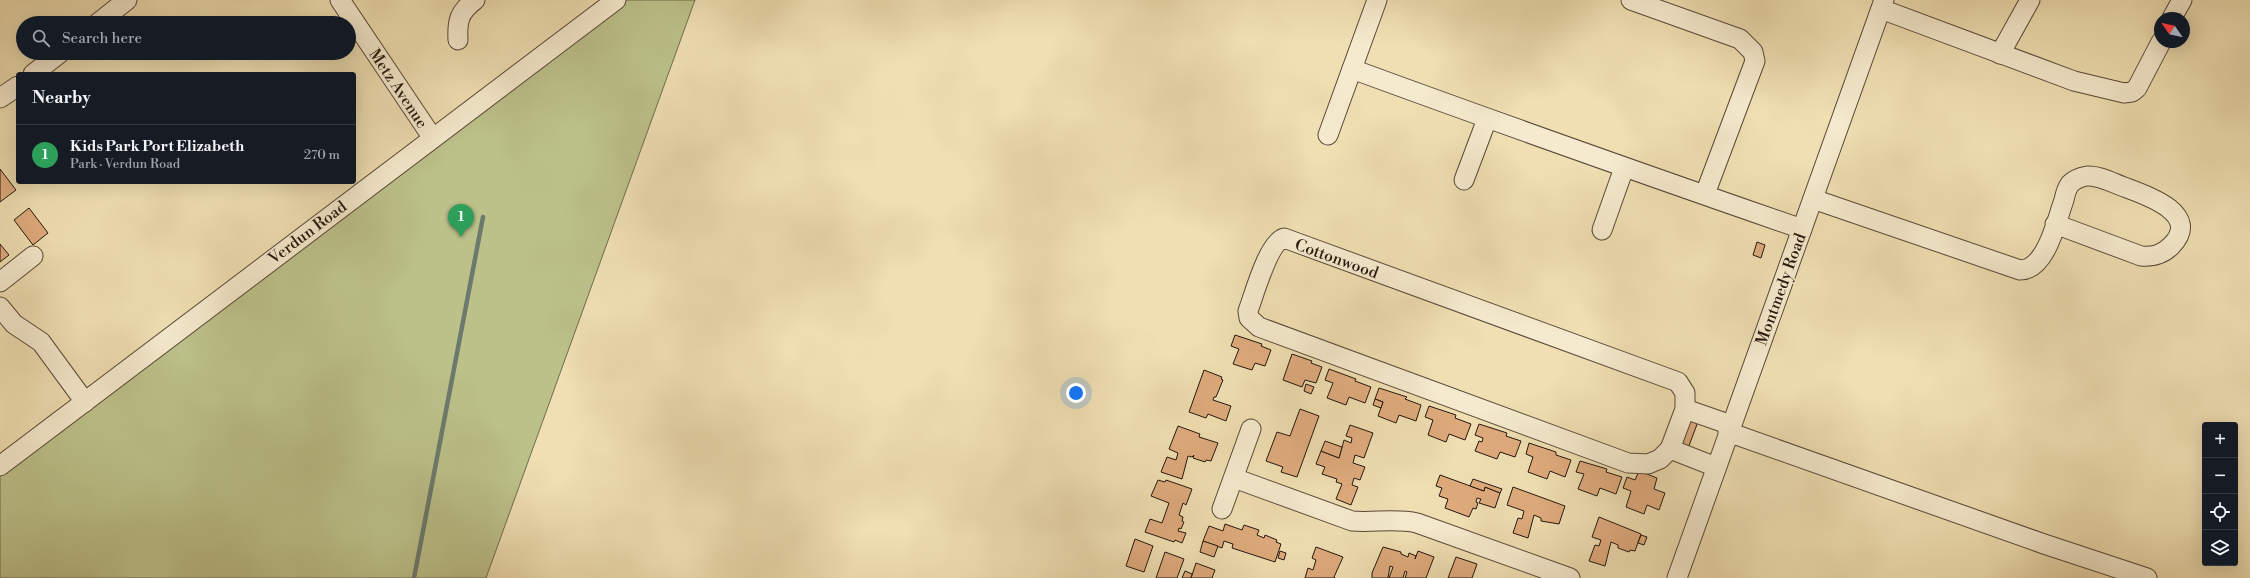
<!DOCTYPE html>
<html lang="en">
<head>
<meta charset="utf-8">
<style>
	:root { --surface:#171b24; --page:#242831; --text:#f1f3f6; --muted:#9ea1a6; --line:#363941; --accent:#0b8043 }
	body { margin:0; font-family:"Libre Bodoni",serif; background:var(--page); color:var(--text) }
	.controls { position:absolute; right:12px; bottom:12px; display:grid; overflow:hidden; border-radius:4px; box-shadow:0 4px 16px #0002 }
	.controls button { width:36px; height:36px; display:grid; place-items:center; padding:0; border:0; border-bottom:1px solid var(--line); background:var(--surface); color:var(--text); font:20px sans-serif }
	.compass { position:absolute; left:2154px; top:12px; width:36px; height:36px; border-radius:50%; background:var(--surface); box-shadow:0 4px 16px #0002; rotate:304deg }
	.you { position:absolute; left:1076px; top:393px; width:14px; height:14px; margin:-10px; border:3px solid #fff; border-radius:50%; background:#1a73e8; box-shadow:0 0 0 6px #1a73e833 }
	.badge { display:grid; place-items:center; width:26px; height:26px; border-radius:50%; background:var(--accent); color:#fff; font-size:13px; font-weight:700 }
	.pin { position:absolute; translate:-50% -33px; filter:drop-shadow(0 1px 2px #0008) }
	.pin::after { content:''; position:absolute; top:21px; width:14px; height:12px; background:inherit; clip-path:polygon(0 0,100% 0,50% 100%) }
	.list { margin:0; padding:0; list-style:none }
	h2 { display:flex; justify-content:space-between; align-items:center; height:52px; margin:0; padding:0 16px; font-size:17px }
	h2 small { font-size:13px; font-weight:400; color:var(--muted) }
	.list li { display:grid; grid-template-columns:26px 1fr auto; gap:12px; align-items:center; box-sizing:border-box; height:60px; padding:0 16px; border-top:1px solid var(--line) }
	.list b { display:block; font-size:15px; white-space:nowrap }
	.list p { margin:0; font-size:13px; white-space:nowrap; color:var(--muted) }
	.list em { font-size:13px; font-style:normal; color:var(--muted) }
	.icon { flex:none; width:22px; height:22px; fill:none; stroke:currentColor; stroke-width:2; stroke-linecap:round; stroke-linejoin:round }
	.map { position:relative; flex:none; width:2250px; height:578px; overflow:hidden }
	.search { position:absolute; background:var(--surface); box-shadow:0 4px 16px #0002; left:16px; top:16px; width:340px; height:44px; display:flex; align-items:center; gap:10px; box-sizing:border-box; padding:0 14px; border-radius:22px; color:var(--muted); font-size:15px }
	.panel { position:absolute; background:var(--surface); box-shadow:0 4px 16px #0002; left:16px; top:72px; width:340px; height:112px; border-radius:4px }
	.map>svg:first-child { display:block }
</style>
</head>
<body>
<div class="map">
<svg width="2250" height="578" viewBox="0 0 2250 578">
	<rect width="100%" height="100%" fill="#efdfb2"/>
	<filter id="stains"><feTurbulence type="fractalNoise" baseFrequency=".005" numOctaves="4"/><feColorMatrix values="0 0 0 0 .2 0 0 0 0 .09 0 0 0 0 .02 0 0 0 .5 -.17"/></filter>
	<radialGradient id="worn" r=".72"><stop offset=".6" stop-color="#630" stop-opacity="0"/><stop offset="1" stop-color="#630" stop-opacity=".3"/></radialGradient>
	<polygon fill="#bcc18a" stroke="#706c4c" points="625,0 695,0 486,578 0,578 0,474"/>
	<g fill="none" stroke-linecap="round" stroke-linejoin="round">
		<polyline stroke="#6b7a6c" stroke-width="4.5" points="414,578 483,217"/>
	</g>
	<g fill="#dfab7d" stroke="#25160e">
		<polygon points="0,169 16,190 0,202"/>
		<polygon points="29,208 48,233 33,245 14,220"/>
		<polygon points="1757,242 1765,245 1761,258 1753,255"/>
		<polygon points="0,244 9,255 0,262"/>
		<polygon points="1235,335 1262,344 1261,346 1271,350 1265,366 1255,363 1252,370 1233,364 1239,349 1231,346"/>
		<polygon points="1292,354 1312,361 1311,363 1322,367 1316,383 1305,380 1302,387 1283,380"/>
		<polygon points="1329,369 1356,379 1355,381 1371,387 1365,403 1349,397 1346,405 1327,398 1333,383 1325,380"/>
		<polygon points="1204,370 1222,377 1221,379 1223,380 1216,397 1214,397 1213,400 1231,406 1226,421 1208,414 1206,418 1189,412"/>
		<polygon points="1306,384 1314,387 1311,394 1304,391"/>
		<polygon points="1379,388 1407,397 1405,399 1421,405 1416,421 1399,415 1396,423 1378,416 1383,402 1375,399"/>
		<polygon points="1375,399 1383,402 1381,408 1373,405"/>
		<polygon points="1429,406 1456,415 1455,418 1471,424 1465,440 1449,434 1446,442 1428,435 1433,420 1425,417"/>
		<polygon points="1300,409 1319,416 1297,477 1281,472 1283,467 1266,461 1277,432 1290,436"/>
		<polygon points="1691,416 1699,419 1687,451 1679,449"/>
		<polygon points="1479,424 1507,433 1506,436 1521,441 1515,457 1500,452 1497,459 1475,451 1479,441 1482,442 1483,438 1475,435"/>
		<polygon points="1350,425 1373,433 1364,458 1355,455 1353,463 1365,467 1360,480 1354,478 1352,485 1358,487 1351,505 1336,499 1342,484 1336,482 1337,479 1322,474 1325,467 1316,464 1321,451 1339,458 1344,440 1351,443 1352,438 1346,436"/>
		<polygon points="1178,426 1200,434 1199,437 1218,443 1211,461 1206,460 1205,462 1193,458 1194,455 1192,457 1188,456 1182,479 1161,472 1167,457 1176,460 1178,453 1169,449"/>
		<polygon points="1325,441 1342,447 1339,458 1321,451"/>
		<polygon points="1529,443 1556,452 1556,455 1571,460 1565,477 1550,471 1547,479 1528,472 1533,457 1526,454"/>
		<polygon points="1580,461 1607,469 1606,472 1622,477 1616,494 1600,488 1597,496 1578,489 1584,474 1576,472"/>
		<polygon points="1639,471 1657,478 1654,489 1665,493 1659,510 1647,505 1644,514 1626,507 1631,491 1623,488 1627,477 1635,480"/>
		<polygon points="1440,475 1484,491 1485,487 1500,493 1495,508 1479,503 1481,499 1477,498 1476,502 1478,503 1476,509 1473,508 1469,517 1445,508 1448,499 1439,496 1442,488 1436,486"/>
		<polygon points="1473,479 1502,489 1500,493 1485,487 1484,491 1470,486"/>
		<polygon points="1158,480 1165,482 1166,480 1192,489 1186,505 1183,503 1179,515 1183,517 1182,521 1184,522 1181,529 1179,528 1178,531 1186,533 1182,543 1175,540 1174,542 1145,532 1150,519 1162,523 1169,503 1151,496"/>
		<polygon points="1513,487 1565,506 1559,524 1541,521 1541,518 1534,515 1528,538 1513,533 1518,518 1522,519 1524,511 1507,505"/>
		<polygon points="1599,517 1641,534 1635,551 1630,550 1629,552 1618,548 1618,545 1611,542 1605,566 1589,561 1595,545 1599,546 1601,540 1592,537"/>
		<polygon points="1225,524 1242,530 1244,525 1259,530 1257,535 1264,538 1265,535 1277,540 1276,542 1281,544 1275,562 1232,548 1233,544 1224,541 1222,548 1203,541 1209,526 1223,531"/>
		<polygon points="1641,535 1647,537 1644,545 1638,543"/>
		<polygon points="1135,539 1153,546 1144,572 1126,566"/>
		<polygon points="1203,541 1218,546 1214,557 1200,552"/>
		<polygon points="1316,547 1343,557 1334,577 1335,578 1305,578 1308,568 1313,570 1316,560 1312,558"/>
		<polygon points="1383,547 1401,552 1401,554 1408,557 1409,553 1416,556 1415,559 1418,551 1434,557 1426,578 1405,578 1407,572 1405,571 1403,578 1389,578 1393,567 1390,566 1388,578 1372,578 1372,573"/>
		<polygon points="1280,551 1286,553 1284,560 1278,558"/>
		<polygon points="1165,552 1184,559 1177,578 1156,578"/>
		<polygon points="1456,557 1477,564 1472,578 1448,578"/>
		<polygon points="1196,563 1215,570 1212,578 1191,578"/>
		<polygon points="1185,571 1192,574 1191,578 1182,578"/>
	</g>
	<g fill="none" stroke-linecap="round" stroke-linejoin="round">
		<g stroke="#584837" stroke-width="21">
			<g id="minor">
				<polyline points="340,0 432,137"/>
				<polyline points="1631,0 1740,39 1753,52 1755,61 1705,194"/>
				<polyline points="1881,9 2074,81 2124,93 2132,92 2137,88 2161,42"/>
				<polyline points="2172,18 2182,0"/>
				<polyline points="98,23 127,0"/>
				<path d="M458,40C457,21 459,12 475,0"/>
				<polyline points="2000,54 2030,0"/>
				<path d="M1352,69C1502,124 1652,177 1802,229"/>
				<polyline points="33,74 60,53"/>
				<polyline points="0,98 18,86"/>
				<polyline points="1328,135 1377,0"/>
				<polyline points="1464,180 1487,119"/>
				<path d="M1813,199L2020,270C2046,270 2056,222 2064,200C2065,195 2067,188 2070,184C2074,180 2081,177 2087,176C2099,175 2113,183 2124,187C2146,195 2203,214 2171,246C2162,255 2153,257 2141,256L2055,224"/>
				<polyline points="1602,230 1624,168"/>
				<path d="M1284,238L1678,382L1685,393V409L1670,449L1660,459L1648,464L1628,463L1259,327L1249,318L1248,311C1254,295 1268,243 1284,238Z"/>
				<polyline points="0,282 33,256"/>
				<polyline points="0,307 14,324 41,342 85,402"/>
				<polyline points="1685,409 1731,425"/>
				<polyline points="1728,432 2044,544 2147,578"/>
				<polyline points="1670,449 1716,467"/>
				<polyline points="0,466 616,0"/>
				<path d="M1234,478L1352,521C1374,523 1395,518 1417,523L1570,578"/>
				<polyline points="1222,509 1251,429"/>
				<polyline points="1677,578 1884,0"/>
			</g>
		</g>
		<use href="#minor" stroke="#f5eacd" stroke-width="19"/>
	</g>
	<g text-anchor="middle" stroke-width="3" stroke-linejoin="round" paint-order="stroke">
		<g font-size="16" fill="#25160e" stroke="#f5eacd">
			<text transform="translate(399 88) rotate(56)" y="6">Metz Avenue</text>
			<text transform="translate(307 232) rotate(-37)" y="6">Verdun Road</text>
			<text transform="translate(1337 258) rotate(20)" y="6">Cottonwood</text>
			<text transform="translate(1780 289) rotate(-70)" y="6">Montmedy Road</text>
		</g>
	</g>
	<rect width="100%" height="100%" filter="url(#stains)"/>
	<rect width="100%" height="100%" fill="url(#worn)"/>
</svg>
<div class="controls">
<button>+</button>
<button>−</button>
<button><svg class="icon" aria-label="locate" viewBox="0 0 24 24"><circle cx="12" cy="12" r="6"/><path d="M12 2v4M12 18v4M2 12h4M18 12h4"/></svg></button>
<button><svg class="icon" aria-label="layers" viewBox="0 0 24 24"><path d="M12 4l9 5-9 5-9-5zM3 14l9 5 9-5"/></svg></button>
</div>
<svg class="compass" viewBox="-18 -18 36 36"><path d="M0-13l5 13h-10z" fill="#e53935"/><path d="M0 13l5-13h-10z" fill="#9ea1a6"/></svg>
<div class="you"></div>
<div class="pin badge" style="left:461px;top:237px;background:#2e9e5b">1</div>
<div class="search"><svg class="icon" aria-label="search" viewBox="0 0 24 24"><circle cx="10" cy="10" r="6"/><path d="M15 15l6 6"/></svg>Search here</div>
<section class="panel">
<h2>Nearby<small></small></h2>
<ul class="list">
<li><span class="badge" style="background:#2e9e5b">1</span><div><b>Kids Park Port Elizabeth</b><p>Park · Verdun Road</p></div><em>270 m</em></li>
</ul>
</section>
</div>
</body>
</html>
